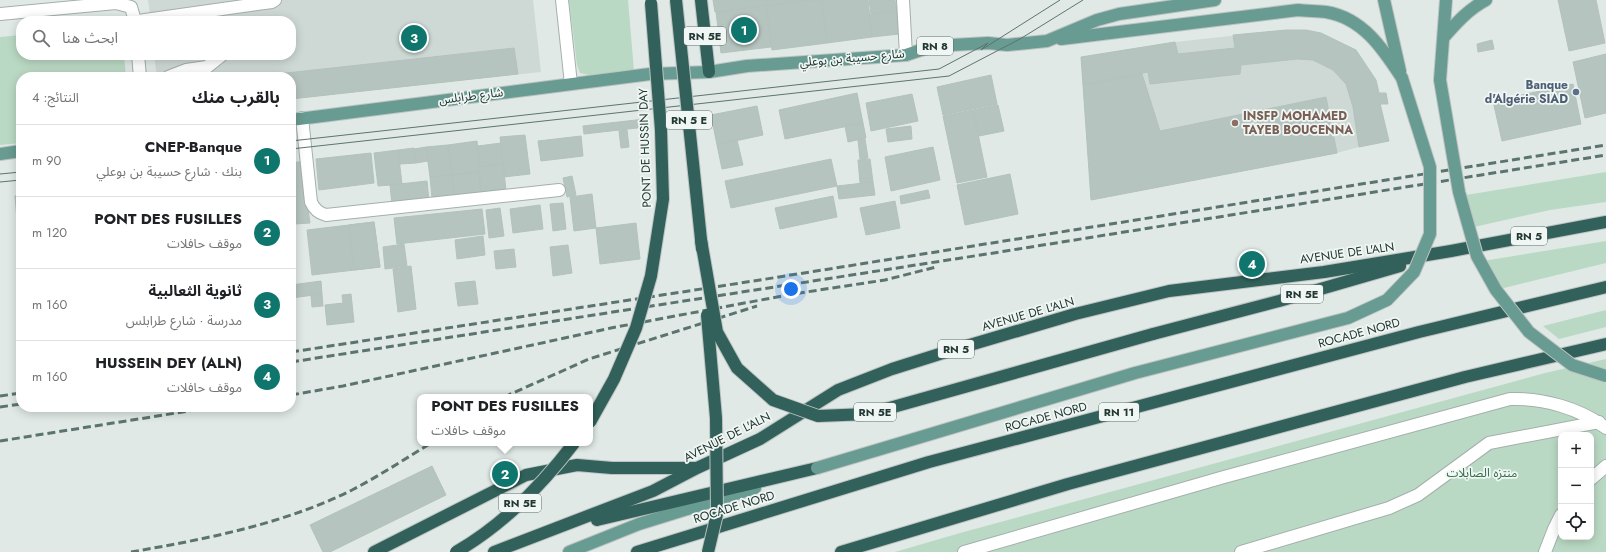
<!DOCTYPE html>
<html lang="ar">
<head>
<meta charset="utf-8">
<style>
	:root { --surface:#fff; --page:#f2f2f2; --text:#202124; --muted:#757577; --line:#e0e0e0; --accent:#0f766e }
	body { margin:0; font-family:Jost,"Noto Sans Arabic",sans-serif; background:var(--page); color:var(--text); direction:rtl }
	.controls { position:absolute; right:12px; bottom:12px; display:grid; overflow:hidden; border-radius:8px; box-shadow:0 2px 10px #0003 }
	.controls button { width:36px; height:36px; display:grid; place-items:center; padding:0; border:0; border-bottom:1px solid var(--line); background:var(--surface); color:var(--text); font:20px sans-serif }
	.you { position:absolute; left:791px; top:289px; width:14px; height:14px; margin:-10px; border:3px solid #fff; border-radius:50%; background:#1a73e8; box-shadow:0 0 0 6px #1a73e833 }
	.badge { display:grid; place-items:center; width:26px; height:26px; border-radius:50%; background:var(--accent); color:#fff; font-size:13px; font-weight:700 }
	.pin { position:absolute; translate:-50% -50%; border:2px solid #fff; box-shadow:0 1px 4px #0006 }
	.popup { position:absolute; left:417px; top:394px; width:176px; height:52px; box-sizing:border-box; display:grid; place-content:center; border-radius:8px; background:var(--surface); filter:drop-shadow(0 1px 3px #0005); font-size:13px; white-space:nowrap; color:var(--muted) }
	.popup b { font-size:15px; color:var(--text) }
	.popup::after { content:''; position:absolute; left:50%; top:100%; margin-left:-8px; border:8px solid transparent; border-top-color:var(--surface) }
	.list { margin:0; padding:0; list-style:none }
	h2 { display:flex; justify-content:space-between; align-items:center; height:52px; margin:0; padding:0 16px; font-size:17px }
	h2 small { font-size:13px; font-weight:400; color:var(--muted) }
	.list li { display:grid; grid-template-columns:26px 1fr auto; gap:12px; align-items:center; box-sizing:border-box; height:72px; padding:0 16px; border-top:1px solid var(--line) }
	.list b { display:block; font-size:15px; white-space:nowrap }
	.list p { margin:0; font-size:13px; white-space:nowrap; color:var(--muted) }
	.list em { font-size:13px; font-style:normal; color:var(--muted) }
	.icon { flex:none; width:22px; height:22px; fill:none; stroke:currentColor; stroke-width:2; stroke-linecap:round; stroke-linejoin:round }
	.map { position:relative; flex:none; width:1606px; height:552px; overflow:hidden; direction:ltr }
	.search { position:absolute; background:var(--surface); box-shadow:0 2px 10px #0003; left:16px; top:16px; width:280px; height:44px; display:flex; align-items:center; gap:10px; box-sizing:border-box; padding:0 14px; border-radius:16px; color:var(--muted); font-size:15px }
	.panel { position:absolute; background:var(--surface); box-shadow:0 2px 10px #0003; left:16px; top:72px; width:280px; height:340px; border-radius:16px; direction:rtl }
	.map>svg:first-child { display:block }
</style>
</head>
<body>
<div class="map">
<svg width="1606" height="552" viewBox="0 0 1606 552">
	<rect width="100%" height="100%" fill="#e0e9e6"/>
	<g fill="#ced9d5">
		<polygon points="148,0 533,0 541,72 291,99 291,77 157,77 154,55 291,55 291,21 151,21"/>
		<polygon points="1286,30 1306,30 1321,33 1356,50 1376,80 1379,93 1386,93 1388,104 1381,104 1389,141 1359,147 1337,153 1091,200 1081,57 1175,42"/>
	</g>
	<g fill="#bad9c4" fill-rule="evenodd">
		<polygon points="569,0 628,0 634,71 589,75 580,73 577,65"/>
		<polygon points="21,35 21,55 124,55 126,77 21,77 21,143 0,145 0,37"/>
		<polygon points="1606,172 1606,202 1550,210 1474,227 1466,195"/>
		<polygon points="1606,241 1606,263 1500,289 1483,261"/>
		<polygon points="1606,310 1606,327 1559,339 1543,326"/>
		<path d="M1606,359V552H895L960,533L1545,373ZM1561,435H1591V537H1561Z"/>
	</g>
	<g fill="#b6c4bf" stroke="#b3c2bd">
		<polygon points="713,0 766,0 766,6 715,12"/>
		<polygon points="766,0 812,0 766,6"/>
		<polygon points="812,0 822,0 827,43 772,50 766,6"/>
		<polygon points="822,0 868,0 872,37 827,43"/>
		<polygon points="869,0 895,0 897,11 871,14"/>
		<polygon points="1558,0 1596,0 1605,43 1569,51"/>
		<polygon points="766,6 771,47 721,53 716,12"/>
		<polygon points="897,11 899,34 872,37 869,15"/>
		<polygon points="1286,30 1306,30 1321,33 1356,50 1376,80 1379,93 1386,93 1388,104 1380,104 1389,141 1359,147 1353,107 1346,84 1333,70 1313,60 1297,59 1241,65 1240,74 1150,84 1148,72 1083,85 1081,57 1175,42 1178,54 1235,48 1233,35"/>
		<polygon points="1492,40 1494,49 1478,52 1477,44"/>
		<polygon points="514,48 518,74 291,99 291,77 250,77"/>
		<polygon points="1606,54 1606,113 1585,118 1573,62"/>
		<polygon points="1142,74 1160,131 1326,97 1337,153 1091,200 1083,85"/>
		<polygon points="991,75 997,104 943,115 937,87"/>
		<polygon points="1573,84 1581,124 1502,141 1493,101"/>
		<polygon points="857,93 863,123 785,139 779,110"/>
		<polygon points="912,94 918,121 871,131 866,103"/>
		<polygon points="997,105 998,105 1004,131 979,136 973,110"/>
		<polygon points="757,106 763,135 717,145 711,115"/>
		<polygon points="973,110 987,177 957,183 943,116"/>
		<polygon points="645,119 646,127 584,134 583,126"/>
		<polygon points="863,123 866,138 848,142 845,126"/>
		<polygon points="911,126 912,139 888,142 886,129"/>
		<polygon points="627,130 629,147 621,148 619,131"/>
		<polygon points="525,135 530,174 504,177 500,137"/>
		<polygon points="581,136 583,156 541,161 538,141"/>
		<polygon points="865,139 868,158 860,159 858,140"/>
		<polygon points="737,140 743,165 722,169 717,145"/>
		<polygon points="477,141 480,167 478,167 479,172 452,175 448,145"/>
		<polygon points="501,143 503,164 480,167 478,146"/>
		<polygon points="448,145 452,175 430,177 426,147"/>
		<polygon points="426,147 428,161 416,163 414,149"/>
		<polygon points="933,147 940,180 891,191 885,157"/>
		<polygon points="414,148 416,163 400,164 398,150"/>
		<polygon points="398,150 402,184 378,186 374,153"/>
		<polygon points="371,153 374,183 319,190 316,159"/>
		<polygon points="831,159 837,186 731,208 725,181"/>
		<polygon points="870,159 873,182 860,183 858,160"/>
		<polygon points="305,161 308,186 291,188 291,163"/>
		<polygon points="503,164 506,190 481,193 478,167"/>
		<polygon points="479,172 481,193 454,196 452,175"/>
		<polygon points="1010,174 1018,214 965,225 957,185"/>
		<polygon points="452,175 454,196 432,198 430,177"/>
		<polygon points="572,176 576,195 567,197 563,178"/>
		<polygon points="427,181 429,201 392,205 390,185"/>
		<polygon points="873,182 875,195 839,199 837,186"/>
		<polygon points="305,187 310,223 295,224 291,189"/>
		<polygon points="928,190 930,198 901,204 900,196"/>
		<polygon points="592,194 596,228 574,231 570,197"/>
		<polygon points="21,195 21,220 17,220 15,196"/>
		<polygon points="833,196 837,217 780,229 775,208"/>
		<polygon points="895,201 900,228 866,235 860,208"/>
		<polygon points="563,203 566,229 553,231 550,204"/>
		<polygon points="540,205 543,229 513,233 510,209"/>
		<polygon points="500,208 504,236 489,238 486,210"/>
		<polygon points="482,209 485,234 397,244 394,218"/>
		<polygon points="374,222 380,267 312,275 307,230"/>
		<polygon points="374,222 380,267 354,270 349,225"/>
		<polygon points="636,223 640,259 600,264 596,228"/>
		<polygon points="483,236 485,255 457,259 455,240"/>
		<polygon points="404,244 407,266 385,269 383,247"/>
		<polygon points="568,245 572,273 553,276 550,247"/>
		<polygon points="514,249 516,267 496,269 494,251"/>
		<polygon points="411,266 416,309 398,312 393,269"/>
		<polygon points="321,281 322,294 291,298 291,285"/>
		<polygon points="475,281 478,304 458,306 455,283"/>
		<polygon points="322,294 323,306 312,307 311,296"/>
		<polygon points="351,294 354,322 327,325 325,305 343,303 342,295"/>
		<polygon points="432,466 446,495 330,552 323,552 310,525"/>
	</g>
	<g fill="none" stroke-linecap="round" stroke-linejoin="round">
		<g stroke="#a3b0ad" stroke-width="14">
			<g id="minor">
				<polyline points="562,0 571,84"/>
				<polyline points="903,0 906,55"/>
				<polyline points="0,14 116,3 131,7 135,21"/>
				<polyline points="138,21 272,2 275,0"/>
				<polyline points="138,55 140,77"/>
				<polyline points="168,77 186,70 207,67 222,55"/>
				<path d="M302,118L311,202C314,209 318,213 326,215L559,190"/>
				<polyline points="1591,479 1606,466"/>
				<path d="M964,552L1224,477L1510,399C1543,398 1579,408 1606,428"/>
				<polyline points="1241,552 1389,508 1418,495 1489,443 1599,422"/>
				<polyline points="1545,552 1554,529 1561,515"/>
			</g>
		</g>
		<g stroke="#bdc3c2" stroke-width="14">
			<g id="major">
				<polyline points="1384,0 1400,71"/>
				<path d="M1444,37C1457,22 1469,9 1486,0"/>
				<path d="M1061,39L1298,10C1307,11 1317,11 1326,12C1363,18 1383,49 1402,78"/>
				<polyline points="1440,80 1446,0"/>
				<polyline points="291,120 650,74 709,72 747,66 906,55 933,46 988,43 1007,45 1047,41 1097,20 1119,14 1215,0"/>
				<polyline points="0,154 21,151"/>
				<polyline points="569,552 639,524 755,488"/>
			</g>
		</g>
		<g stroke="#bdc3c2" stroke-width="14">
			<g id="highway">
				<polyline points="701,0 709,72"/>
				<polyline points="1153,334 1279,301 1400,266"/>
				<polyline points="597,520 817,468"/>
				<polyline points="374,552 526,475 577,465 612,468 694,468"/>
				<polyline points="494,552 653,491 697,468 760,439 838,390 892,369 946,352 1075,314 1169,291 1324,272 1451,251 1606,222"/>
				<polyline points="637,552 929,462 1419,332 1606,287"/>
				<polyline points="841,552 1068,484 1465,377 1606,344"/>
			</g>
		</g>
		<use href="#minor" stroke="#fff" stroke-width="12"/>
		<use href="#major" stroke="#689b91" stroke-width="12"/>
		<use href="#highway" stroke="#31615a" stroke-width="12"/>
		<g stroke="#5c746f" stroke-width="1">
			<polyline points="291,141 939,69 988,43 981,50 1060,0"/>
			<polyline points="291,149 949,76 1020,39 1083,0"/>
			<polyline points="0,174 21,172"/>
			<polyline points="0,182 21,180"/>
		</g>
		<g stroke="#5c746f" stroke-width="3" stroke-dasharray="8 4" stroke-linecap="butt">
			<polyline points="291,352 760,280 1606,145"/>
			<polyline points="291,362 987,254 1606,155"/>
			<polyline points="291,395 343,386 611,328 793,294 885,280 936,267"/>
			<polyline points="0,396 21,393"/>
			<polyline points="504,397 589,359 757,306"/>
			<polyline points="0,407 21,404"/>
			<polyline points="0,441 214,407"/>
			<path d="M131,552C206,539 284,524 352,490C379,476 405,459 431,443"/>
		</g>
		<g stroke="#bdc3c2" stroke-width="14" stroke-linecap="butt">
			<g id="major-bridge">
				<polyline points="1440,80 1459,192 1477,256 1496,290 1529,332 1572,365 1606,376"/>
				<polyline points="817,468 1135,373 1348,318 1387,300 1414,272 1430,234 1430,167 1402,78"/>
			</g>
		</g>
		<g stroke="#bdc3c2" stroke-width="14" stroke-linecap="butt">
			<g id="highway-bridge">
				<polyline points="676,0 702,249"/>
				<polyline points="701,240 717,332 737,368 773,400 818,416 868,414 1153,334"/>
				<polyline points="707,315 716,418 717,514 708,552"/>
				<polyline points="590,422 614,379 636,328 651,276 663,199 661,130 651,3"/>
				<path d="M456,552C503,525 542,485 574,443"/>
			</g>
		</g>
		<use href="#major-bridge" stroke="#689b91" stroke-width="12"/>
		<use href="#highway-bridge" stroke="#31615a" stroke-width="12"/>
	</g>
	<circle fill="#5c6f8a" stroke="#f0f6f3" stroke-width="1.5" cx="1576" cy="92" r="4"/>
	<circle fill="#8d6e63" stroke="#f0f6f3" stroke-width="1.5" cx="1235" cy="123" r="4"/>
	<g text-anchor="middle" stroke-width="3.5" stroke-linejoin="round" paint-order="stroke">
		<g fill="#f0f6f3" stroke="#60716d" stroke-width="1">
			<rect x="684" y="27" width="42" height="18" rx="3"/>
			<rect x="917" y="37" width="36" height="18" rx="3"/>
			<rect x="666" y="111" width="46" height="18" rx="3"/>
			<rect x="1511" y="227" width="36" height="18" rx="3"/>
			<rect x="1281" y="285" width="42" height="18" rx="3"/>
			<rect x="938" y="340" width="36" height="18" rx="3"/>
			<rect x="854" y="403" width="42" height="18" rx="3"/>
			<rect x="1099" y="403" width="40" height="18" rx="3"/>
			<rect x="499" y="494" width="42" height="18" rx="3"/>
		</g>
		<g font-size="11" font-weight="bold" fill="#223833">
			<text x="705" y="40">RN 5E</text>
			<text x="935" y="50">RN 8</text>
			<text x="689" y="124">RN 5 E</text>
			<text x="1529" y="240">RN 5</text>
			<text x="1302" y="298">RN 5E</text>
			<text x="956" y="353">RN 5</text>
			<text x="875" y="416">RN 5E</text>
			<text x="1119" y="416">RN 11</text>
			<text x="520" y="507">RN 5E</text>
		</g>
		<g font-size="12" fill="#223833" stroke="#f0f6f3">
			<text transform="translate(852 58) rotate(-5)" y="4">شارع حسيبة بن بوعلي</text>
			<text transform="translate(471 96) rotate(-7)" y="4">شارع طرابلس</text>
			<text transform="translate(645 148) rotate(-92)" y="4">PONT DE HUSSIN DAY</text>
			<text transform="translate(1347 253) rotate(-8)" y="4">AVENUE DE L'ALN</text>
			<text transform="translate(1028 314) rotate(-16)" y="4">AVENUE DE L'ALN</text>
			<text transform="translate(1359 333) rotate(-15)" y="4">ROCADE NORD</text>
			<text transform="translate(1046 417) rotate(-15)" y="4">ROCADE NORD</text>
			<text transform="translate(727 437) rotate(-27)" y="4">AVENUE DE L'ALN</text>
			<text transform="translate(734 507) rotate(-17)" y="4">ROCADE NORD</text>
		</g>
		<g font-size="12" font-weight="bold" fill="#4e5e75" stroke="#f0f6f3" text-anchor="end">
			<text x="1568" y="89">Banque<tspan x="1568" dy="14">d'Algérie SIAD</tspan></text>
		</g>
		<g font-size="12" font-weight="bold" fill="#785e54" stroke="#f0f6f3" text-anchor="start">
			<text x="1243" y="120">INSFP MOHAMED<tspan x="1243" dy="14">TAYEB BOUCENNA</tspan></text>
		</g>
		<g font-size="12" fill="#306b4a" stroke="#f0f6f3">
			<text x="1482" y="477">منتزه الصابلات</text>
		</g>
	</g>
</svg>
<div class="controls">
<button>+</button>
<button>−</button>
<button><svg class="icon" aria-label="locate" viewBox="0 0 24 24"><circle cx="12" cy="12" r="6"/><path d="M12 2v4M12 18v4M2 12h4M18 12h4"/></svg></button>
</div>
<div class="you"></div>
<div class="pin badge" style="left:744px;top:30px">1</div>
<div class="pin badge" style="left:505px;top:474px">2</div>
<div class="popup"><b>PONT DES FUSILLES</b>موقف حافلات</div>
<div class="pin badge" style="left:414px;top:38px">3</div>
<div class="pin badge" style="left:1252px;top:264px">4</div>
<div class="search"><svg class="icon" aria-label="search" viewBox="0 0 24 24"><circle cx="10" cy="10" r="6"/><path d="M15 15l6 6"/></svg>ابحث هنا</div>
<section class="panel">
<h2>بالقرب منك<small>النتائج: 4</small></h2>
<ul class="list">
<li><span class="badge">1</span><div><b>CNEP-Banque</b><p>بنك · شارع حسيبة بن بوعلي</p></div><em>90 m</em></li>
<li><span class="badge">2</span><div><b>PONT DES FUSILLES</b><p>موقف حافلات</p></div><em>120 m</em></li>
<li><span class="badge">3</span><div><b>ثانوية الثعالبية</b><p>مدرسة · شارع طرابلس</p></div><em>160 m</em></li>
<li><span class="badge">4</span><div><b>HUSSEIN DEY (ALN)</b><p>موقف حافلات</p></div><em>160 m</em></li>
</ul>
</section>
</div>
</body>
</html>
